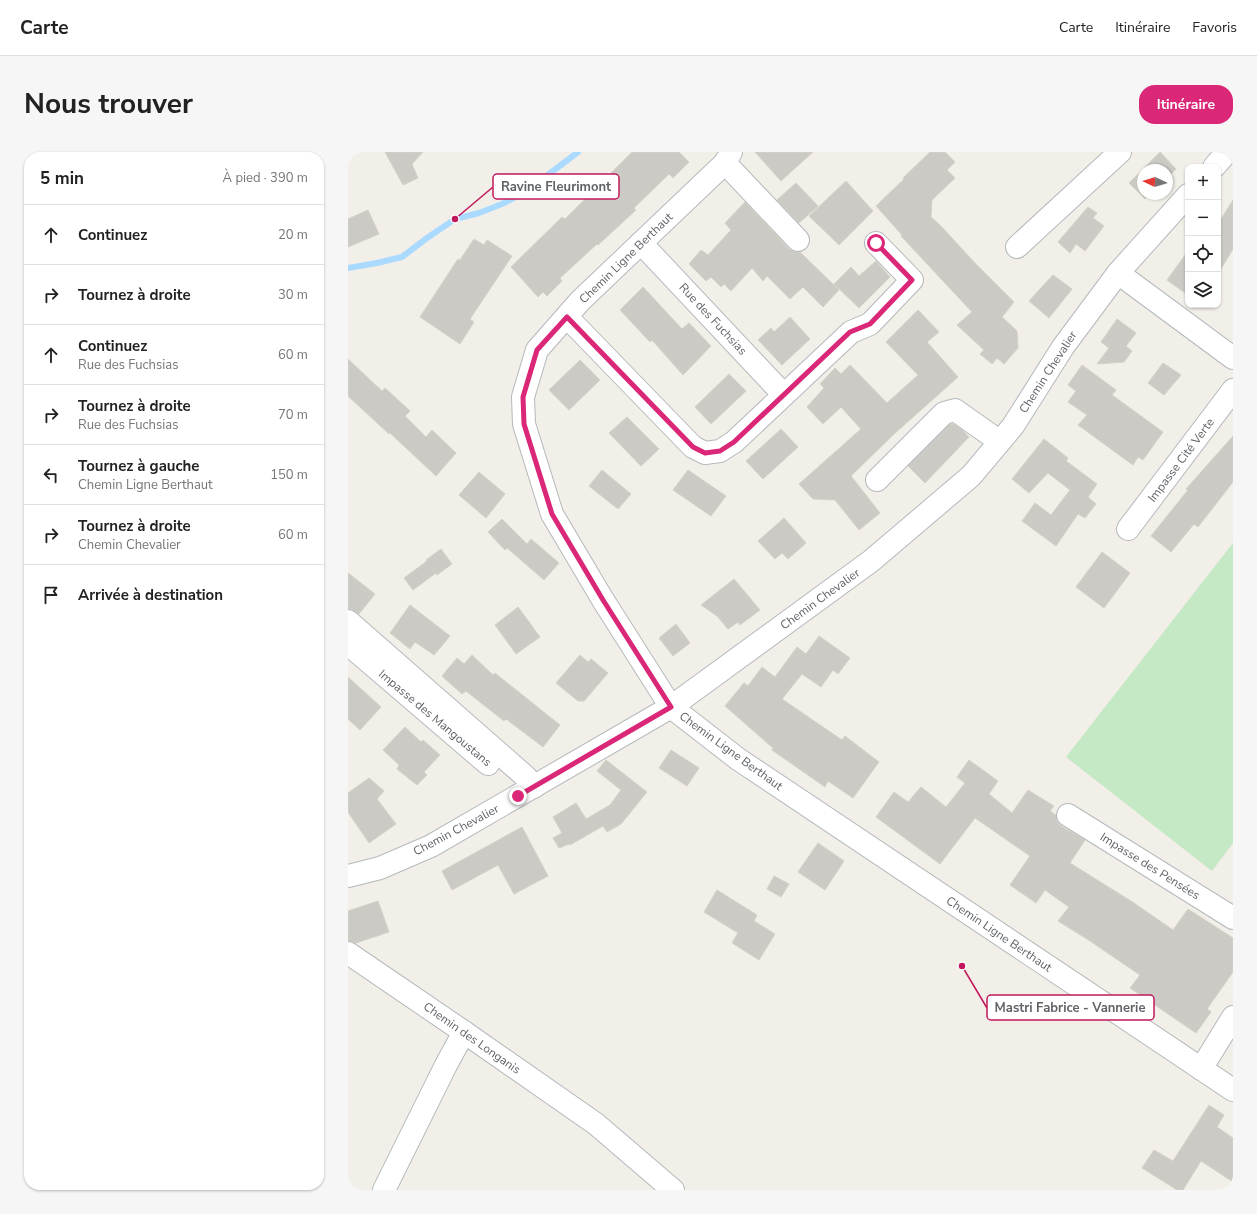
<!DOCTYPE html>
<html lang="fr">
<head>
<meta charset="utf-8">
<style>
	:root { --surface:#fff; --page:#f6f6f6; --text:#222; --muted:#767676; --line:#e0e0e0; --accent:#db2777 }
	body { margin:0; font-family:"Nunito Sans",sans-serif; background:var(--page); color:var(--text) }
	.controls { position:absolute; right:12px; top:12px; display:grid; overflow:hidden; border-radius:8px; box-shadow:0 1px 3px #0004 }
	.controls button { width:36px; height:36px; display:grid; place-items:center; padding:0; border:0; border-bottom:1px solid var(--line); background:var(--surface); color:var(--text); font:20px sans-serif }
	.compass { position:absolute; left:789px; top:12px; width:36px; height:36px; border-radius:50%; background:var(--surface); box-shadow:0 1px 3px #0004; rotate:274deg }
	.stop { position:absolute; width:12px; height:12px; margin:-9px; border:3px solid #db2777; border-radius:50%; background:#fff }
	.stop.end { background:#db2777; border-color:#fff; box-shadow:0 1px 4px #0008 }
	.list { margin:0; padding:0; list-style:none }
	h2 { display:flex; justify-content:space-between; align-items:center; height:52px; margin:0; padding:0 16px; font-size:17px }
	h2 small { font-size:13px; font-weight:400; color:var(--muted) }
	.list li { display:grid; grid-template-columns:26px 1fr auto; gap:12px; align-items:center; box-sizing:border-box; height:60px; padding:0 16px; border-top:1px solid var(--line) }
	.list b { display:block; font-size:15px; white-space:nowrap }
	.list p { margin:0; font-size:13px; white-space:nowrap; color:var(--muted) }
	.list em { font-size:13px; font-style:normal; color:var(--muted) }
	.icon { flex:none; width:22px; height:22px; fill:none; stroke:currentColor; stroke-width:2; stroke-linecap:round; stroke-linejoin:round }
	.map { position:relative; flex:none; width:885px; height:1038px; overflow:hidden; border-radius:16px }
	header { display:flex; align-items:center; gap:24px; box-sizing:border-box; height:56px; padding:0 20px; background:var(--surface); border-bottom:1px solid var(--line) }
	header strong { font-size:19px }
	nav { display:flex; gap:22px; margin-inline-start:auto; font-size:14px }
	.intro { display:flex; align-items:center; justify-content:space-between; box-sizing:border-box; height:96px; padding:0 24px }
	h1 { margin:0; font-size:28px }
	.button { padding:10px 18px; border-radius:16px; background:var(--accent); color:#fff; font-size:14px; font-weight:700 }
	main { display:flex; gap:24px; padding:0 24px }
	aside { flex:1; background:var(--surface); border-radius:16px; box-shadow:0 1px 3px #0004 }
	.map>svg:first-child { display:block }
</style>
</head>
<body>
<header>
<strong>Carte</strong>
<nav><a>Carte</a><a>Itinéraire</a><a>Favoris</a></nav>
</header>
<div class="intro"><h1>Nous trouver</h1><a class="button">Itinéraire</a></div>
<main>
<aside>
<h2>5 min<small>À pied · 390 m</small></h2>
<ul class="list">
<li><svg class="icon" aria-label="ahead" viewBox="0 0 24 24"><path d="M12 20V5M6 11l6-6 6 6"/></svg><div><b>Continuez</b></div><em>20 m</em></li>
<li><svg class="icon" aria-label="right" viewBox="0 0 24 24"><path d="M7 20v-9h11M14 6l5 5-5 5"/></svg><div><b>Tournez à droite</b></div><em>30 m</em></li>
<li><svg class="icon" aria-label="ahead" viewBox="0 0 24 24"><path d="M12 20V5M6 11l6-6 6 6"/></svg><div><b>Continuez</b><p>Rue des Fuchsias</p></div><em>60 m</em></li>
<li><svg class="icon" aria-label="right" viewBox="0 0 24 24"><path d="M7 20v-9h11M14 6l5 5-5 5"/></svg><div><b>Tournez à droite</b><p>Rue des Fuchsias</p></div><em>70 m</em></li>
<li><svg class="icon" aria-label="left" viewBox="0 0 24 24"><path d="M17 20v-9H6M10 6l-5 5 5 5"/></svg><div><b>Tournez à gauche</b><p>Chemin Ligne Berthaut</p></div><em>150 m</em></li>
<li><svg class="icon" aria-label="right" viewBox="0 0 24 24"><path d="M7 20v-9h11M14 6l5 5-5 5"/></svg><div><b>Tournez à droite</b><p>Chemin Chevalier</p></div><em>60 m</em></li>
<li><svg class="icon" aria-label="arrive" viewBox="0 0 24 24"><path d="M6 21V4h12l-3 4 3 4H6"/></svg><div><b>Arrivée à destination</b></div></li>
</ul>
</aside>
<div class="map">
<svg width="885" height="1038" viewBox="0 0 885 1038">
	<rect width="100%" height="100%" fill="#f1efe8"/>
	<polygon fill="#c5e8c5" points="885,391 885,691 864,719 718,605"/>
	<g fill="none" stroke-linecap="round" stroke-linejoin="round">
		<polyline stroke="#aadaff" stroke-width="6" points="0,116 29,111 54,105 79,86 107,67 131,61 154,52 176,41 230,0"/>
	</g>
	<g fill="#cccac5" stroke="#d6d1c6">
		<polygon points="37,0 75,0 64,12 70,26 55,33"/>
		<polygon points="284,0 331,0 341,10 325,26 321,22 286,56 288,58 250,93 249,92 212,126 214,129 199,144 195,140 190,145 163,115 214,65 217,67"/>
		<polygon points="407,0 465,0 433,29"/>
		<polygon points="582,0 597,0 607,10 599,18 607,26 584,48 583,65 593,74 626,110 666,150 654,165 669,179 670,196 656,212 649,206 644,212 632,202 636,198 609,173 624,160 553,84 554,83 528,54 556,27 555,26"/>
		<polygon points="812,0 828,17 819,26 819,18 795,18 795,42 802,42 797,47 781,31"/>
		<polygon points="498,29 525,59 491,93 461,64"/>
		<polygon points="448,31 470,54 451,71 429,48"/>
		<polygon points="885,48 885,97 870,122 870,72"/>
		<polygon points="397,50 441,97 446,100 452,100 491,138 475,155 455,135 442,147 419,124 415,129 404,116 383,139 376,132 373,135 363,125 358,129 341,112 353,98 360,103 383,78 377,71"/>
		<polygon points="740,55 749,61 745,66 756,74 737,99 728,92 722,101 710,90"/>
		<polygon points="20,58 31,82 0,95 0,67"/>
		<polygon points="126,87 136,93 139,88 164,104 122,167 126,170 112,192 72,165 110,107 112,108"/>
		<polygon points="840,99 840,143 819,128"/>
		<polygon points="528,109 542,125 511,156 486,132 503,115 511,124"/>
		<polygon points="705,123 724,137 701,166 681,149"/>
		<polygon points="295,135 334,177 341,171 363,194 335,223 304,188 302,190 272,158"/>
		<polygon points="570,158 591,180 579,190 610,225 546,282 503,324 532,361 511,378 487,348 465,347 451,332 513,277 493,255 475,272 459,255 476,236 472,232 487,216 493,222 502,213 539,251 570,223 538,190"/>
		<polygon points="442,165 462,187 434,213 410,188 423,176 426,180"/>
		<polygon points="769,167 788,181 778,194 784,199 776,210 749,212 761,196 753,190"/>
		<polygon points="0,207 34,239 37,236 62,259 57,264 78,285 84,278 108,301 88,324 42,281 41,282 0,244"/>
		<polygon points="232,208 252,228 221,258 201,238"/>
		<polygon points="815,211 833,223 816,243 800,231"/>
		<polygon points="734,213 768,238 764,243 815,280 795,308 790,305 785,313 730,273 739,263 720,250 728,239 720,233"/>
		<polygon points="381,222 398,239 363,272 347,255"/>
		<polygon points="279,265 311,297 293,314 261,281"/>
		<polygon points="602,272 605,272 614,278 621,285 577,331 560,314"/>
		<polygon points="433,277 450,295 415,327 398,309"/>
		<polygon points="885,284 885,330 850,375 846,372 823,400 803,384 840,338 838,337"/>
		<polygon points="696,287 720,306 718,309 749,332 740,345 748,352 737,366 730,362 708,394 674,369 687,351 703,363 722,338 700,321 681,341 664,327"/>
		<polygon points="254,318 283,342 270,357 241,334"/>
		<polygon points="340,318 378,344 363,364 325,338"/>
		<polygon points="131,320 157,342 138,366 111,343"/>
		<polygon points="436,366 458,391 440,407 434,401 427,407 410,389"/>
		<polygon points="154,367 179,392 183,387 211,411 196,428 159,396 157,398 140,380"/>
		<polygon points="93,397 104,412 89,423 88,421 65,438 56,426 79,409 78,408"/>
		<polygon points="754,400 782,421 756,456 728,435"/>
		<polygon points="0,421 27,442 11,462 3,457 0,457"/>
		<polygon points="386,427 412,458 392,473 390,470 380,477 369,464 353,453"/>
		<polygon points="62,453 102,484 86,503 67,490 62,497 42,481"/>
		<polygon points="170,455 192,485 168,502 147,473"/>
		<polygon points="328,472 342,491 325,504 311,486"/>
		<polygon points="471,484 502,506 490,522 485,518 473,535 454,522 434,547 494,588 497,584 531,610 505,646 480,629 477,635 424,598 425,596 377,554 396,531 400,534 414,515 427,525 449,495 458,502"/>
		<polygon points="124,503 145,523 147,521 212,573 195,595 158,567 156,569 118,539 114,542 94,524 109,506 116,512"/>
		<polygon points="232,503 240,510 243,507 260,521 236,549 230,549 208,531"/>
		<polygon points="0,525 33,555 12,578 0,567"/>
		<polygon points="57,575 73,590 75,588 92,603 76,620 79,623 69,633 49,617 51,613 35,598"/>
		<polygon points="323,598 351,616 339,634 311,616"/>
		<polygon points="258,608 299,640 273,672 259,680 255,674 222,693 221,692 211,696 205,686 214,681 205,665 228,651 238,667 262,653 273,638 249,619"/>
		<polygon points="621,608 650,629 641,642 664,661 680,638 706,654 702,659 708,663 709,669 713,674 737,688 722,711 786,751 825,778 840,757 885,786 885,820 859,857 863,860 848,881 782,836 792,823 739,787 710,769 721,755 697,738 688,751 662,733 682,704 627,666 592,712 528,665 546,640 560,650 573,635 598,655 617,631 609,625"/>
		<polygon points="21,626 36,639 29,647 48,672 21,691 0,660 0,641"/>
		<polygon points="174,675 200,724 166,742 150,713 104,738 94,719"/>
		<polygon points="470,691 496,709 477,738 450,720"/>
		<polygon points="426,724 441,732 433,745 419,737"/>
		<polygon points="369,738 409,763 406,769 427,782 411,808 384,791 390,781 356,760"/>
		<polygon points="30,749 41,780 8,791 0,789 0,759"/>
		<polygon points="861,953 876,963 869,975 885,986 885,1030 853,1009 835,1038 829,1038 794,1016 806,998 825,1009"/>
	</g>
	<g fill="none" stroke-linecap="round" stroke-linejoin="round">
		<g stroke="#b5b8bc" stroke-width="24">
			<g id="minor">
				<polyline points="383,0 377,11 232,149 189,198 175,245 176,272 204,362 255,448 323,555 390,607 885,938"/>
				<polyline points="377,11 450,88"/>
				<polyline points="866,15 879,0"/>
				<polyline points="669,95 772,0"/>
				<polyline points="770,121 885,206"/>
				<polyline points="219,165 345,295 357,301 372,299 386,290 436,243 293,91"/>
				<polyline points="436,243 503,180 522,172 564,128 528,91"/>
				<polyline points="529,328 596,261 607,258 651,289"/>
				<polyline points="780,377 885,238"/>
				<polyline points="0,469 178,625 186,635"/>
				<polyline points="0,492 140,612"/>
				<polyline points="720,663 885,766"/>
				<polyline points="0,724 32,716 83,694 323,555 523,409 623,324 665,274 715,195 770,121 840,43"/>
				<polyline points="0,801 116,880 248,972 325,1038"/>
				<polyline points="853,917 885,865"/>
				<polyline points="36,1038 98,913 116,880"/>
			</g>
		</g>
		<use href="#minor" stroke="#fff" stroke-width="22"/>
	</g>
	<g fill="none" stroke-linecap="round" stroke-linejoin="round">
		<polyline stroke="#db2777" stroke-width="5" points="170,644 323,555 255,448 204,362 176,272 175,245 189,198 219,165 345,295 357,301 372,299 386,290 502,180 522,172 564,128 528,91"/>
	</g>
	<g text-anchor="middle" stroke-width="3" stroke-linejoin="round" paint-order="stroke">
		<g font-size="12" fill="#5f6368" stroke="#fff">
			<text transform="translate(278 106) rotate(-44)" y="4">Chemin Ligne Berthaut</text>
			<text transform="translate(365 167) rotate(47)" y="4">Rue des Fuchsias</text>
			<text transform="translate(700 220) rotate(-57)" y="4">Chemin Chevalier</text>
			<text transform="translate(833 308) rotate(-53)" y="4">Impasse Cité Verte</text>
			<text transform="translate(472 447) rotate(-36)" y="4">Chemin Chevalier</text>
			<text transform="translate(87 566) rotate(40)" y="4">Impasse des Mangoustans</text>
			<text transform="translate(383 599) rotate(36)" y="4">Chemin Ligne Berthaut</text>
			<text transform="translate(108 678) rotate(-28)" y="4">Chemin Chevalier</text>
			<text transform="translate(802 714) rotate(32)" y="4">Impasse des Pensées</text>
			<text transform="translate(651 782) rotate(34)" y="4">Chemin Ligne Berthaut</text>
			<text transform="translate(124 886) rotate(35)" y="4">Chemin des Longanis</text>
		</g>
	</g>
	<path fill="none" stroke="#c2185b" stroke-width="1.5" d="M107 67L145 35M614 814L639 856"/>
	<g fill="#c2185b" stroke="#fff" stroke-width="1.5">
		<circle cx="107" cy="67" r="4"/>
		<circle cx="614" cy="814" r="4"/>
	</g>
	<g fill="#fff" stroke="#c2185b" stroke-width="1.5">
		<rect x="145" y="22" width="126" height="25" rx="4"/>
		<rect x="639" y="843" width="167" height="25" rx="4"/>
	</g>
	<g font-size="13" text-anchor="middle" font-weight="bold" fill="#5f6368">
		<text x="208" y="39">Ravine Fleurimont</text>
		<text x="722" y="860">Mastri Fabrice - Vannerie</text>
	</g>
</svg>
<div class="controls">
<button>+</button>
<button>−</button>
<button><svg class="icon" aria-label="locate" viewBox="0 0 24 24"><circle cx="12" cy="12" r="6"/><path d="M12 2v4M12 18v4M2 12h4M18 12h4"/></svg></button>
<button><svg class="icon" aria-label="layers" viewBox="0 0 24 24"><path d="M12 4l9 5-9 5-9-5zM3 14l9 5 9-5"/></svg></button>
</div>
<svg class="compass" viewBox="-18 -18 36 36"><path d="M0-13l5 13h-10z" fill="#e53935"/><path d="M0 13l5-13h-10z" fill="#767676"/></svg>
<div class="stop" style="left:528px;top:91px"></div>
<div class="stop end" style="left:170px;top:644px"></div>
</div>
</main>
</body>
</html>
